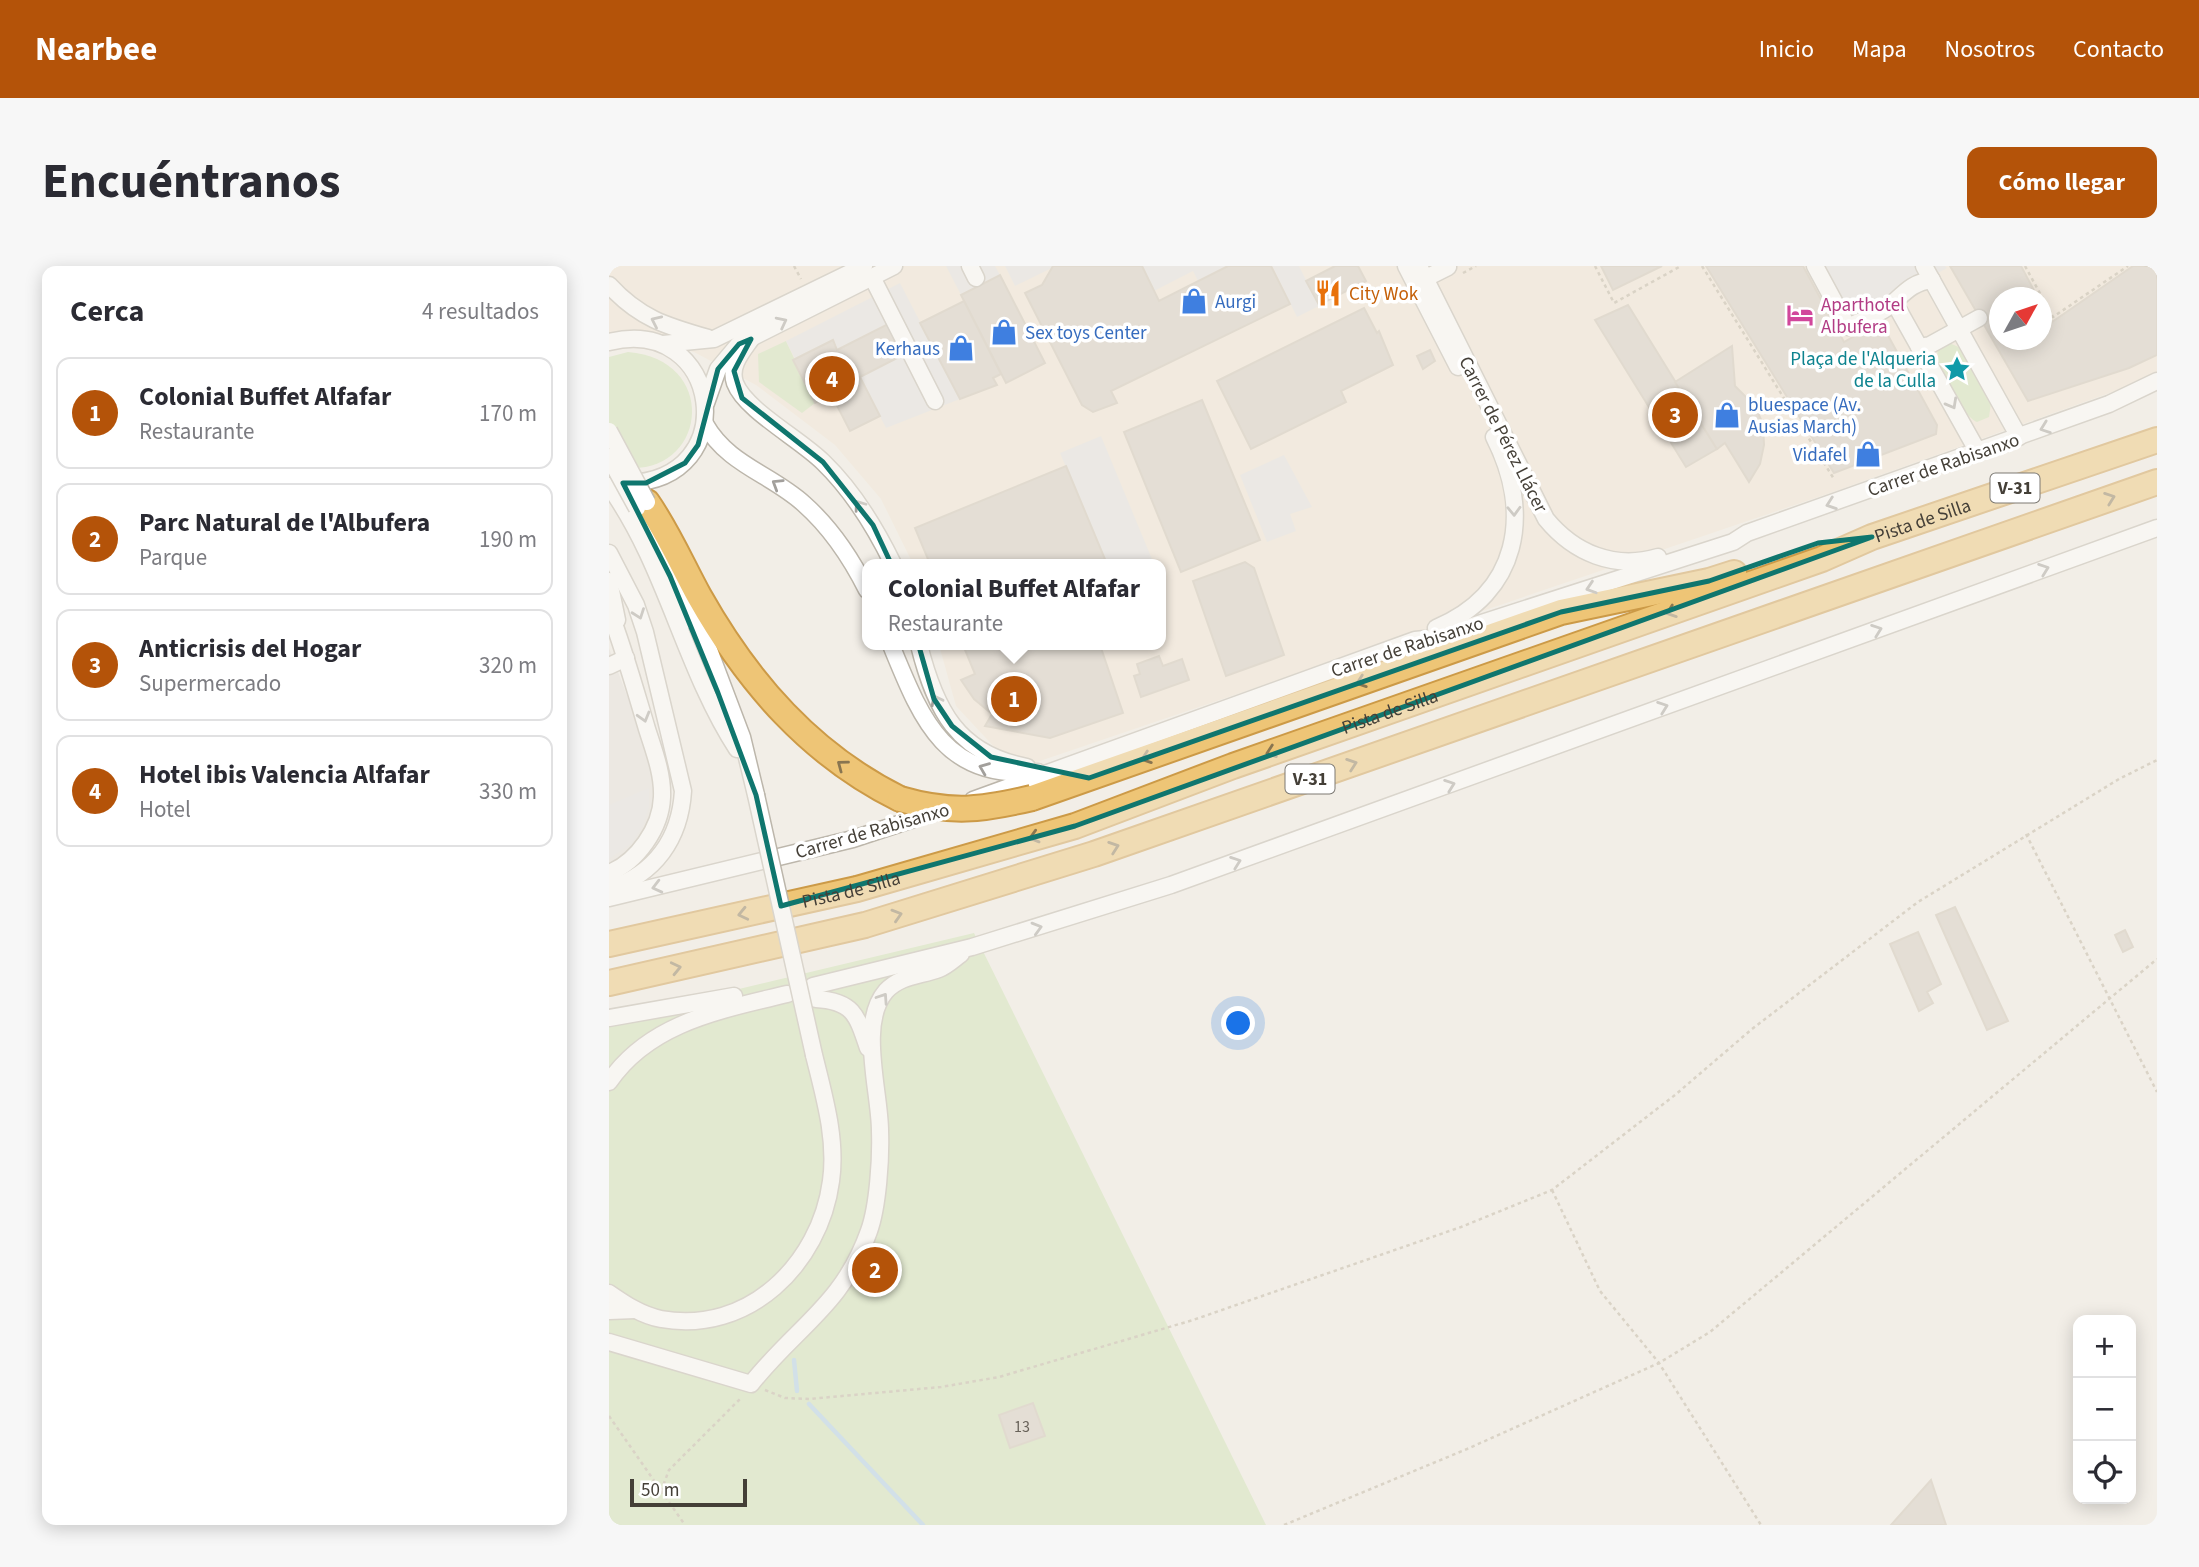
<!DOCTYPE html>
<html lang="es">
<head>
<meta charset="utf-8">
<style>
	:root { --surface:#fff; --page:#f7f7f7; --text:#2b2b33; --muted:#7c7c81; --line:#e1e1e2; --accent:#b45309 }
	body { margin:0; font-family:"Source Sans 3",sans-serif; background:var(--page); color:var(--text) }
	.controls { position:absolute; right:21px; bottom:21px; display:grid; overflow:hidden; border-radius:14px; box-shadow:0 4px 18px #0003 }
	.controls button { width:63px; height:63px; display:grid; place-items:center; padding:0; border:0; border-bottom:2px solid var(--line); background:var(--surface); color:var(--text); font:35px sans-serif }
	.compass { position:absolute; left:1380px; top:21px; width:63px; height:63px; border-radius:50%; background:var(--surface); box-shadow:0 4px 18px #0003; rotate:50deg }
	.scale { position:absolute; left:21px; bottom:18px; width:117px; box-sizing:border-box; padding-left:7px; border:4px solid #443f37; border-top:0; font-size:19px; line-height:24px; white-space:nowrap; color:#443f37; -webkit-text-stroke:5px #fff; paint-order:stroke }
	.you { position:absolute; left:630px; top:758px; width:24px; height:24px; margin:-18px; border:5px solid #fff; border-radius:50%; background:#1a73e8; box-shadow:0 0 0 10px #1a73e833 }
	.badge { display:grid; place-items:center; width:46px; height:46px; border-radius:50%; background:var(--accent); color:#fff; font-size:23px; font-weight:700 }
	.pin { position:absolute; translate:-50% -50%; border:4px solid #fff; box-shadow:0 2px 7px #0006 }
	.popup { position:absolute; left:253px; top:293px; width:304px; height:91px; box-sizing:border-box; display:grid; place-content:center; border-radius:14px; background:var(--surface); filter:drop-shadow(0 2px 5px #0005); font-size:23px; white-space:nowrap; color:var(--muted) }
	.popup b { font-size:26px; color:var(--text) }
	.popup::after { content:''; position:absolute; left:50%; top:100%; margin-left:-14px; border:14px solid transparent; border-top-color:var(--surface) }
	.list { margin:0; padding:0; list-style:none }
	h2 { display:flex; justify-content:space-between; align-items:center; height:91px; margin:0; padding:0 28px; font-size:30px }
	h2 small { font-size:23px; font-weight:400; color:var(--muted) }
	.list li { display:grid; grid-template-columns:46px 1fr auto; gap:21px; align-items:center; box-sizing:border-box; height:112px; margin:0 14px 14px; padding:0 14px; border:2px solid var(--line); border-radius:14px }
	.list b { display:block; font-size:26px; white-space:nowrap }
	.list p { margin:0; font-size:23px; white-space:nowrap; color:var(--muted) }
	.list em { font-size:23px; font-style:normal; color:var(--muted) }
	.icon { flex:none; width:38px; height:38px; fill:none; stroke:currentColor; stroke-width:2; stroke-linecap:round; stroke-linejoin:round }
	.map { position:relative; flex:none; width:1548px; height:1259px; overflow:hidden; border-radius:14px }
	header { display:flex; align-items:center; gap:42px; box-sizing:border-box; height:98px; padding:0 35px; background:var(--accent); color:#fff }
	header strong { font-size:33px }
	nav { display:flex; gap:38px; margin-inline-start:auto; font-size:24px }
	.intro { display:flex; align-items:center; justify-content:space-between; box-sizing:border-box; height:168px; padding:0 42px }
	h1 { margin:0; font-size:49px }
	.button { padding:18px 32px; border-radius:14px; background:var(--accent); color:#fff; font-size:24px; font-weight:700 }
	main { display:flex; gap:42px; padding:0 42px }
	aside { flex:1; background:var(--surface); border-radius:14px; box-shadow:0 4px 18px #0003 }
	.map>svg:first-child { display:block }
</style>
</head>
<body>
<header>
<strong>Nearbee</strong>
<nav><a>Inicio</a><a>Mapa</a><a>Nosotros</a><a>Contacto</a></nav>
</header>
<div class="intro"><h1>Encuéntranos</h1><a class="button">Cómo llegar</a></div>
<main>
<aside>
<h2>Cerca<small>4 resultados</small></h2>
<ul class="list">
<li><span class="badge">1</span><div><b>Colonial Buffet Alfafar</b><p>Restaurante</p></div><em>170 m</em></li>
<li><span class="badge">2</span><div><b>Parc Natural de l'Albufera</b><p>Parque</p></div><em>190 m</em></li>
<li><span class="badge">3</span><div><b>Anticrisis del Hogar</b><p>Supermercado</p></div><em>320 m</em></li>
<li><span class="badge">4</span><div><b>Hotel ibis Valencia Alfafar</b><p>Hotel</p></div><em>330 m</em></li>
</ul>
</aside>
<div class="map">
<svg width="1548" height="1259" viewBox="0 0 1548 1259">
	<rect width="100%" height="100%" fill="#f2eee7"/>
	<path fill="#f1e5d4" fill-rule="evenodd" d="M0,0H1548V110L1227,225L425,497L389,485L347,440L330,379H552V298H304L272,233L226,179L147,119L85,86L0,67ZM1391,32H1433V74H1391Z"/>
	<polygon fill="#e4e0dc" points="0,382 37,480 50,544 18,599 0,604"/>
	<g fill="#cee2b4">
		<polygon points="177,75 206,137 193,147 150,116 149,88"/>
		<path d="M1340,77L1352,82L1382,137L1380,151L1368,156C1354,151 1324,97 1329,83Z"/>
		<path d="M19,86C117,94 96,224 0,199V91Z"/>
		<polygon points="365,667 657,1259 0,1259 0,754"/>
	</g>
	<g fill="#e3e1df">
		<polygon points="337,0 386,0 391,9 352,29"/>
		<polygon points="396,0 447,0 406,20"/>
		<polygon points="532,0 620,0 589,15 584,5 545,25"/>
		<polygon points="663,0 690,0 710,40 688,51"/>
		<polygon points="1215,0 1336,0 1338,2 1244,53"/>
		<polygon points="291,17 351,133 277,162 251,111 279,58 228,84 223,74 186,93 177,75"/>
		<polygon points="492,170 545,298 498,298 451,187"/>
		<polygon points="675,189 703,241 681,248 687,265 658,276 631,209"/>
		<polygon points="40,522 40,541 34,560 23,577 0,593 0,539"/>
	</g>
	<g fill="none" stroke-linecap="round" stroke-linejoin="round">
		<g stroke="#aacfe8" stroke-width="4.5">
			<polyline points="185,1094 188,1125"/>
			<polyline points="200,1138 314,1259"/>
		</g>
	</g>
	<g fill="#d2cabe" stroke="#ccc2b2" stroke-width="2">
		<polygon points="444,0 533,0 550,35 619,0 662,0 681,38 502,125 508,137 484,146 473,139 416,27 433,19"/>
		<polygon points="749,0 757,15 710,39 697,15 726,0"/>
		<polygon points="992,0 1053,0 1004,24"/>
		<polygon points="1097,0 1194,0 1235,76 1263,60 1269,59 1276,64 1328,159 1327,168 1225,207"/>
		<polygon points="1341,0 1412,0 1429,32 1391,32 1391,74 1433,74 1433,37 1443,56 1524,0 1548,0 1548,89 1520,102 1419,135"/>
		<polygon points="391,9 436,97 397,117 352,29"/>
		<polygon points="355,35 392,108 384,112 388,119 351,133 311,57"/>
		<polygon points="1019,39 1108,183 1077,201 986,54"/>
		<polygon points="755,42 768,67 770,65 784,99 732,125 737,136 642,183 608,115"/>
		<polygon points="279,58 294,89 251,111 271,150 241,165 216,116 212,117 219,130 206,137 184,94 224,74 228,84"/>
		<polygon points="1123,80 1126,120 1146,140 1154,158 1155,179 1151,198 1140,216 1116,177 1108,183 1066,116"/>
		<polygon points="821,84 826,95 814,103 808,90"/>
		<polygon points="593,134 651,274 572,306 515,166"/>
		<polygon points="457,200 498,298 321,298 306,262"/>
		<polygon points="636,296 645,302 675,389 617,410 584,315"/>
		<polygon points="354,379 491,379 514,447 441,472 376,460 383,448 365,433 352,414 366,408"/>
		<polygon points="550,390 554,400 573,393 580,414 532,431 525,410 531,408 528,398"/>
		<polygon points="1346,641 1399,755 1378,764 1327,649"/>
		<polygon points="1516,664 1524,681 1514,686 1506,669"/>
		<polygon points="1309,666 1332,718 1318,726 1324,737 1310,745 1281,678"/>
		<polygon points="424,1137 436,1170 401,1182 390,1149"/>
		<polygon points="1322,1214 1337,1259 1282,1259"/>
	</g>
	<g fill="none" stroke-linecap="round" stroke-linejoin="round">
		<g stroke="#bcb6ab" stroke-width="19">
			<g id="minor">
				<polyline points="361,0 367,12"/>
				<polyline points="797,0 849,101"/>
				<path d="M810,0L937,253C965,287 1005,304 1049,291"/>
				<path d="M1206,0L1239,61C1253,54 1274,47 1285,36C1297,25 1305,16 1323,14"/>
				<polyline points="1315,0 1410,171"/>
				<polyline points="263,11 326,135"/>
				<polyline points="817,12 839,1"/>
				<path d="M0,19C30,52 57,60 99,72"/>
				<polyline points="1285,36 1369,186"/>
				<path d="M142,73C133,86 120,100 126,117C136,144 191,173 214,196C244,225 266,261 284,298"/>
				<path d="M0,76C112,48 136,215 18,217"/>
				<polyline points="54,78 105,73 255,0"/>
				<polyline points="1310,81 1321,79 1370,52"/>
				<polyline points="97,137 109,103 130,78 285,0"/>
				<path d="M96,158C119,199 162,208 195,238C222,262 242,292 258,324"/>
				<path d="M0,220C57,299 75,401 128,483"/>
				<polyline points="28,242 80,354"/>
				<path d="M0,287L27,339L36,366L74,525C71,573 46,608 0,623"/>
				<polyline points="0,315 8,354"/>
				<polyline points="82,336 133,471 147,529"/>
				<path d="M0,344C15,383 26,423 38,463C45,485 54,508 53,531C52,562 28,596 0,607"/>
				<path d="M827,362C910,327 924,248 885,171"/>
				<path d="M282,379C312,452 335,515 429,506"/>
				<path d="M310,379C326,443 348,488 418,501"/>
				<polyline points="0,400 17,392"/>
				<polyline points="364,534 806,374 826,372 1124,276 1138,267 1500,138 1548,115"/>
				<polyline points="0,632 244,573 332,544"/>
				<polyline points="204,720 363,681 562,619 1548,262"/>
				<path d="M207,733C244,735 248,749 259,782"/>
				<polyline points="0,752 125,730"/>
				<path d="M0,816C41,756 113,744 178,728"/>
				<path d="M0,1027C16,1038 32,1049 52,1053C139,1069 211,998 222,915C228,873 215,830 205,789"/>
				<polyline points="0,1045 26,1044"/>
				<path d="M0,1076L142,1118C187,1061 234,1039 260,965C269,940 272,892 271,865C271,826 249,757 277,725C292,709 312,710 330,703C338,700 345,693 352,688"/>
			</g>
		</g>
		<g stroke="#cc9a47" stroke-width="28">
			<g id="highway">
				<path d="M38,236C59,266 73,299 90,330C139,417 202,489 291,533"/>
				<polyline points="423,532 952,346 1100,315 1125,307"/>
				<path id="s1" d="M0,678L248,623L466,560L624,500L1213,293L1263,271L1548,174"/>
				<polyline points="0,717 256,659 485,588 1548,216"/>
			</g>
		</g>
		<g stroke="#bcb19e" stroke-width="2.5" stroke-dasharray="3.5 3.5" stroke-linecap="butt">
			<polyline points="185,0 192,13"/>
			<polyline points="986,0 1005,37 1072,0"/>
			<polyline points="1093,0 1225,213"/>
			<polyline points="1416,0 1444,51 1519,0"/>
			<polyline points="854,7 867,0"/>
			<polyline points="1417,568 1548,826"/>
			<polyline points="943,924 991,1025 1050,1097 1152,1259"/>
			<polyline points="156,1124 176,1132 200,1133 332,1121 390,1111 584,1054 852,961 943,924 1066,829 1143,763 1309,636 1510,513 1548,494"/>
			<polyline points="0,1150 76,1259"/>
			<polyline points="52,1225 60,1204 133,1131"/>
			<polyline points="675,1259 858,1183 1050,1097 1101,1066 1548,693"/>
		</g>
		<use href="#minor" stroke="#fff" stroke-width="16"/>
		<use href="#highway" stroke="#eec576" stroke-width="24"/>
		<g stroke="#bcb6ab" stroke-width="19" stroke-linecap="butt">
			<g id="minor-bridge">
				<polyline points="0,165 38,236"/>
				<polyline points="0,191 28,242"/>
				<polyline points="147,529 205,789"/>
			</g>
		</g>
		<g stroke="#cc9a47" stroke-width="28" stroke-linecap="butt">
			<path id="highway-bridge" d="M291,533C343,548 372,544 423,532"/>
		</g>
		<use href="#minor-bridge" stroke="#fff" stroke-width="16"/>
		<use href="#highway-bridge" stroke="#eec576" stroke-width="24"/>
	</g>
	<defs><path id="oneway-chevron" d="M-2-3.5L2.5 0L-2 3.5" fill="none" stroke-width="1.6" stroke-linecap="round" stroke-linejoin="round" transform="scale(1.75)"/></defs>
	<g stroke="#a29f9b">
		<use href="#oneway-chevron" transform="translate(47 55) rotate(-155)"/>
		<use href="#oneway-chevron" transform="translate(173 56) rotate(-27)"/>
		<use href="#oneway-chevron" transform="translate(1343 138) rotate(61)"/>
		<use href="#oneway-chevron" transform="translate(1436 162) rotate(160)"/>
		<use href="#oneway-chevron" transform="translate(168 218) rotate(-148)"/>
		<use href="#oneway-chevron" transform="translate(1222 238) rotate(161)"/>
		<use href="#oneway-chevron" transform="translate(250 239) rotate(-126)"/>
		<use href="#oneway-chevron" transform="translate(905 245) rotate(88)"/>
		<use href="#oneway-chevron" transform="translate(1435 303) rotate(-20)"/>
		<use href="#oneway-chevron" transform="translate(982 322) rotate(162)"/>
		<use href="#oneway-chevron" transform="translate(30 348) rotate(70)"/>
		<use href="#oneway-chevron" transform="translate(1268 364) rotate(-20)"/>
		<use href="#oneway-chevron" transform="translate(327 434) rotate(-117)"/>
		<use href="#oneway-chevron" transform="translate(1054 441) rotate(-20)"/>
		<use href="#oneway-chevron" transform="translate(35 451) rotate(74)"/>
		<use href="#oneway-chevron" transform="translate(375 502) rotate(-158)"/>
		<use href="#oneway-chevron" transform="translate(841 519) rotate(-20)"/>
		<use href="#oneway-chevron" transform="translate(627 596) rotate(-20)"/>
		<use href="#oneway-chevron" transform="translate(48 621) rotate(166)"/>
		<use href="#oneway-chevron" transform="translate(428 662) rotate(-16)"/>
		<use href="#oneway-chevron" transform="translate(274 732) rotate(-56)"/>
	</g>
	<g stroke="#887550">
		<use href="#oneway-chevron" transform="translate(1501 232) rotate(-20)"/>
		<use href="#oneway-chevron" transform="translate(1062 346) rotate(161)"/>
		<use href="#oneway-chevron" transform="translate(752 416) rotate(161)"/>
		<use href="#oneway-chevron" transform="translate(662 486) rotate(161)"/>
		<use href="#oneway-chevron" transform="translate(537 492) rotate(161)"/>
		<use href="#oneway-chevron" transform="translate(743 498) rotate(-19)"/>
		<use href="#oneway-chevron" transform="translate(233 499) rotate(-143)"/>
		<use href="#oneway-chevron" transform="translate(425 571) rotate(164)"/>
		<use href="#oneway-chevron" transform="translate(505 581) rotate(-19)"/>
		<use href="#oneway-chevron" transform="translate(134 648) rotate(167)"/>
		<use href="#oneway-chevron" transform="translate(288 649) rotate(-17)"/>
		<use href="#oneway-chevron" transform="translate(67 702) rotate(-13)"/>
	</g>
	<path d="M0 0H1548V1259H0ZM142,73L125,105L133,132L214,196L264,259L293,321L325,433L343,460L382,491L480,512L952,346L1100,315L1209,277L1263,271L466,560L172,640L147,529L109,427L61,310L14,217H37L76,197L89,179L109,103L130,78Z" fill="#f2eee7" fill-opacity=".55" fill-rule="evenodd"/>
	<path fill="none" stroke="#0f766e" stroke-width="5" stroke-linejoin="round" d="M142,73L125,105L133,132L214,196L264,259L293,321L325,433L343,460L382,491L480,512L952,346L1100,315L1209,277L1263,271L466,560L172,640L147,529L109,427L61,310L14,217H37L76,197L89,179L109,103L130,78Z"/>
	<defs>
		<g id="restaurant-bare" transform="scale(2.1)"><path d="M-5-6h1v4h1v-4h1v4h1v-4h1v5L-1.5 .5V6h-2V.5L-5-1ZM5-6V6H3V1.5H1.5Q1.5-4 5-6Z" fill="#e8710a" stroke="#fff" stroke-width="2.5" paint-order="stroke"/></g>
		<g id="shop-bare" transform="scale(2.1)"><path d="M-5-2.5h2.3a2.7 3.5 0 0 1 5.4 0H5L5.5 6h-11ZM-1.5-2.5h3a1.5 2.3 0 0 0-3 0Z" fill="#3f7fe0" stroke="#fff" stroke-width="2.5" paint-order="stroke"/></g>
		<g id="hotel-bare" transform="scale(2.1)"><path d="M-6-4.5h1.5V1H6V5H4.5V3h-9V5H-6ZM-4 0a1.8 1.8 0 1 1 3.6 0ZM.5 0V-2.5h3Q6-2.5 6 0Z" fill="#d1479c" stroke="#fff" stroke-width="2.5" paint-order="stroke"/></g>
		<g id="sight-bare" transform="scale(2.1)"><path d="M0-6L1.8-2.2L6-1.7L2.9 1.2L3.7 5.4L0 3.3L-3.7 5.4L-2.9 1.2L-6-1.7L-1.8-2.2Z" fill="#0f9aa8" stroke="#fff" stroke-width="2.5" paint-order="stroke"/></g>
	</defs>
	<g fill-rule="evenodd">
		<use href="#restaurant-bare" x="719" y="27"/>
		<use href="#shop-bare" x="585" y="35"/>
		<use href="#hotel-bare" x="1191" y="49"/>
		<use href="#shop-bare" x="395" y="66"/>
		<use href="#shop-bare" x="352" y="82"/>
		<use href="#sight-bare" x="1348" y="103"/>
		<use href="#shop-bare" x="1118" y="149"/>
		<use href="#shop-bare" x="1259" y="188"/>
	</g>
	<g text-anchor="middle" stroke-width="7" stroke-linejoin="round" paint-order="stroke">
		<g font-size="16" fill="#686259">
			<text x="413" y="1166">13</text>
		</g>
		<g fill="#fff" stroke="#7c7973" stroke-width="2">
			<rect x="1381.5" y="207.5" width="49" height="29" rx="5"/>
			<rect x="676.5" y="498.5" width="49" height="29" rx="5"/>
		</g>
		<g font-size="18" font-weight="bold" fill="#443f37">
			<text x="1406" y="228">V-31</text>
			<text x="701" y="519">V-31</text>
		</g>
		<g font-size="19" fill="#c56008" stroke="#fff" text-anchor="start">
			<text x="740" y="34">City Wok</text>
		</g>
		<g font-size="19" fill="#366cbe" stroke="#fff" text-anchor="start">
			<text x="606" y="42">Aurgi</text>
			<text x="416" y="73">Sex toys Center</text>
			<text x="331" y="89" text-anchor="end">Kerhaus</text>
			<text x="1139" y="145">bluespace (Av.<tspan x="1139" dy="22">Ausias March)</tspan></text>
			<text x="1238" y="195" text-anchor="end">Vidafel</text>
		</g>
		<g font-size="19" fill="#b23c85" stroke="#fff" text-anchor="start">
			<text x="1212" y="45">Aparthotel<tspan x="1212" dy="22">Albufera</tspan></text>
		</g>
		<g font-size="19" fill="#0d838f" stroke="#fff" text-anchor="end">
			<text x="1327" y="99">Plaça de l'Alqueria<tspan x="1327" dy="22">de la Culla</tspan></text>
		</g>
		<g font-size="19" fill="#443f37" stroke="#fff">
			<text transform="translate(895 168) rotate(63)" y="7">Carrer de Pérez Llácer</text>
			<text transform="translate(1334 198) rotate(-19)" y="7">Carrer de Rabisanxo</text>
			<text dy="7" stroke="none"><textPath href="#s1" startOffset="1382">Pista de Silla</textPath></text>
			<text transform="translate(798 380) rotate(-18)" y="7">Carrer de Rabisanxo</text>
			<text dy="7" stroke="none"><textPath href="#s1" startOffset="816">Pista de Silla</textPath></text>
			<text transform="translate(263 564) rotate(-16)" y="7">Carrer de Rabisanxo</text>
			<text dy="7" stroke="none"><textPath href="#s1" startOffset="248">Pista de Silla</textPath></text>
		</g>
	</g>
</svg>
<div class="controls">
<button>+</button>
<button>−</button>
<button><svg class="icon" aria-label="locate" viewBox="0 0 24 24"><circle cx="12" cy="12" r="6"/><path d="M12 2v4M12 18v4M2 12h4M18 12h4"/></svg></button>
</div>
<svg class="compass" viewBox="-18 -18 36 36"><path d="M0-13l5 13h-10z" fill="#e53935"/><path d="M0 13l5-13h-10z" fill="#7c7c81"/></svg>
<div class="scale">50 m</div>
<div class="you"></div>
<div class="pin badge" style="left:405px;top:433px">1</div>
<div class="popup"><b>Colonial Buffet Alfafar</b>Restaurante</div>
<div class="pin badge" style="left:266px;top:1004px">2</div>
<div class="pin badge" style="left:1066px;top:149px">3</div>
<div class="pin badge" style="left:223px;top:113px">4</div>
</div>
</main>
</body>
</html>
